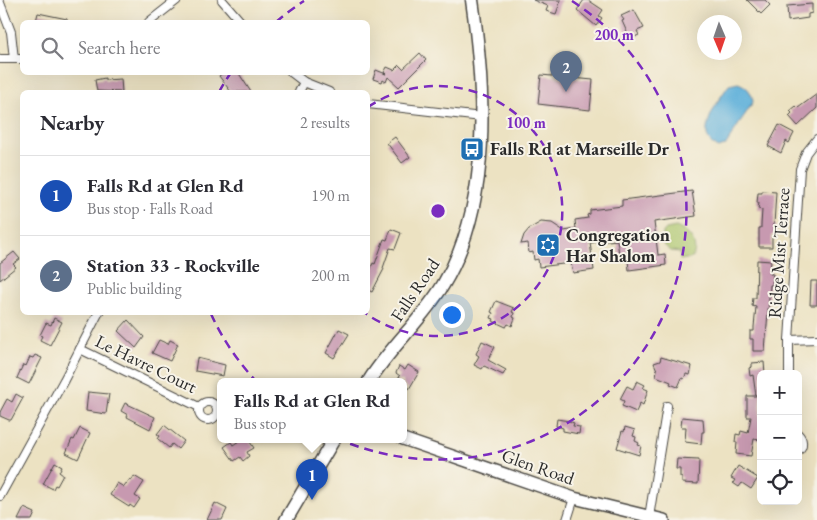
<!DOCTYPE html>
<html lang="en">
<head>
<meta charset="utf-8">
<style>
	:root { --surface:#fff; --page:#f7f7f7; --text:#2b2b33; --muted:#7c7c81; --line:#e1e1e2; --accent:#d93025 }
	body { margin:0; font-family:"EB Garamond",serif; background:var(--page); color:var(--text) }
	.controls { position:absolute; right:15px; bottom:15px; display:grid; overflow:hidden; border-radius:8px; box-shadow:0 5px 20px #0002 }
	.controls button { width:45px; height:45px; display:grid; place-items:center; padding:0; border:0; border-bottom:1px solid var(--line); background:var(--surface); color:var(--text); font:25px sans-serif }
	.compass { position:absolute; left:697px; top:15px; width:45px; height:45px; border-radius:50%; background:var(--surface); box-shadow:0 5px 20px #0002; rotate:178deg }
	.you { position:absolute; left:451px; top:314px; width:18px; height:18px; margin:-12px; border:4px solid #fff; border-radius:50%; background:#1a73e8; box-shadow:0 0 0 8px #1a73e833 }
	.badge { display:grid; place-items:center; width:32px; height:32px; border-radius:50%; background:var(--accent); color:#fff; font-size:16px; font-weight:700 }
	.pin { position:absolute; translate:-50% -41px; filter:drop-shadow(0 1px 2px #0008) }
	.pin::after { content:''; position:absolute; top:26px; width:18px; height:15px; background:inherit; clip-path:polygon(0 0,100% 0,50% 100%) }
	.popup { position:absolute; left:217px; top:378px; width:190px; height:65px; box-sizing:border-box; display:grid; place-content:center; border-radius:8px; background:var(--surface); filter:drop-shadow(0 1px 4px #0005); font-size:16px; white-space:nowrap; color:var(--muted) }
	.popup b { font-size:19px; color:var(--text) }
	.popup::after { content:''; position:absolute; left:50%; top:100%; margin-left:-10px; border:10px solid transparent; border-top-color:var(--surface) }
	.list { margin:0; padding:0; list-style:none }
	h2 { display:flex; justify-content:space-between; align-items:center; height:65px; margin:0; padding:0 20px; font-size:21px }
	h2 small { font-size:16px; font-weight:400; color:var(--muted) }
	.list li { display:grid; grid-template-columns:32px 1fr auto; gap:15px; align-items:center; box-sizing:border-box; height:80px; padding:0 20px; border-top:1px solid var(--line) }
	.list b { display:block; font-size:19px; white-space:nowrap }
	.list p { margin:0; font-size:16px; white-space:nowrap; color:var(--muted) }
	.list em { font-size:16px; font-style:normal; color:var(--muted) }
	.icon { flex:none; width:28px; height:28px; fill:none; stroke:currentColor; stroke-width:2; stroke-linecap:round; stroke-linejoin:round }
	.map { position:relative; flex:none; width:817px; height:520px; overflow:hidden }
	.search { position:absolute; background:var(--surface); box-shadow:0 5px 20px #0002; left:20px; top:20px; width:350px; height:55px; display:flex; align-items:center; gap:12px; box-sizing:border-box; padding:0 18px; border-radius:8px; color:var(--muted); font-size:19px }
	.panel { position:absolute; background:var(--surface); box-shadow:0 5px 20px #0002; left:20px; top:90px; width:350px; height:225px; border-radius:8px }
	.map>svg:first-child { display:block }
</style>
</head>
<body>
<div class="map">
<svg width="817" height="520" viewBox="0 0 817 520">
	<rect width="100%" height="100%" fill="#f7f3e8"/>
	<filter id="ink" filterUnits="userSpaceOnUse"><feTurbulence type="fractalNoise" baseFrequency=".02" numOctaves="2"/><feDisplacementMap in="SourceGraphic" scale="10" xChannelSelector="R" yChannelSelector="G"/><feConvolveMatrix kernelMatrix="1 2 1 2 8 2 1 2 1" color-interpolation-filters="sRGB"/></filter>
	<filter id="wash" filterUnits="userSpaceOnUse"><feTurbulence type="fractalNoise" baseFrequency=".0096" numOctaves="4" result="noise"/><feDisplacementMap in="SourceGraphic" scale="20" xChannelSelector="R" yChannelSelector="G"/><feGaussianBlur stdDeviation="1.12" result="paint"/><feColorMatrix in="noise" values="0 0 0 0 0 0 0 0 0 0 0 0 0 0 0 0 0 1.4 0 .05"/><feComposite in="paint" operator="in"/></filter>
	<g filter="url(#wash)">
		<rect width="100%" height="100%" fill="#ece2c2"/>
		<path fill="#acc56b" stroke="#6c784b" d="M676,227C689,232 700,244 692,258L680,260V252L671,251L663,244V232L666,229Z"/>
		<path fill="#5fb0da" stroke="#456e82" d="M738,83C747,86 752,92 753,102L725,146L718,148C715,145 711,144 709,140C700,126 721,96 729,85Z"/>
		<g id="blocks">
			<g fill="#c799b0">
				<polygon points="533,0 561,0 556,14 546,11 548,6"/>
				<polygon points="584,0 588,0 603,10 599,16 602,18 596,26 577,10"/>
				<polygon points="747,0 765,0 770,5 761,14"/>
				<polygon points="812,4 812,13 808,14 808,18 788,21 787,6"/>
				<polygon points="634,10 644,28 637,31 639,35 630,39 622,21 624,20 621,16"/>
				<polygon points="38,13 67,19 67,22 43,22 36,21"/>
				<polygon points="420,53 426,60 399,87 388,77 386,82 383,80 382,82 373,79 376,70 386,74 384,73 387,67 394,70 399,65 403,69"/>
				<polygon points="224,72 238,72 251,92 231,92 219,76"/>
				<polygon points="541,75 593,80 590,110 538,104"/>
				<polygon points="105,78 105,80 121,79 122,92 97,91 95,80"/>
				<polygon points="817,94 817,108 798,126 789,116 792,113 790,111 796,106 798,108"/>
				<polygon points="779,125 794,133 789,143 786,141 781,153 768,146"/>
				<polygon points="395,137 410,157 402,163 387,143"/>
				<polygon points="692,191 696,216 654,222 658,255 665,254 666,265 629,270 628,260 620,261 617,240 590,243 594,270 573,273 571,263 539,267 538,259 534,260 533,252 529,253 528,243 521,244 524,235 529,229 541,222 552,223 564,231 576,229 575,220 588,218 587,215 590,214 590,210 622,206 622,200"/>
				<polygon points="762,191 776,192 774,225 776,225 776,235 772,235 772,247 759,247 759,228 761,228 761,225 762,210 758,209 759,203 757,203 758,193 762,193"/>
				<polygon points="391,229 401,233 395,249 390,248 383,268 384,269 372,292 368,290 368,275 373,263 375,264 384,239 387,240"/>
				<polygon points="14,252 20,259 13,264 16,267 0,280 0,263"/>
				<polygon points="757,260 771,261 770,274 773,274 772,285 770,285 765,351 753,351 753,339 750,339 750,331 754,331 754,327 756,307 752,306 753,298 756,298"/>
				<polygon points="811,281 817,281 817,305 810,305"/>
				<polygon points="496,301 514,308 512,312 514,313 513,317 515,318 512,326 508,324 506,327 493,321 494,319 491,318 493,313 491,312"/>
				<polygon points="54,318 62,322 50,345 40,340 42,336 40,335 46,323 51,325"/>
				<polygon points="128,320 144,337 136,348 118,331"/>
				<polygon points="339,329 349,334 334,358 326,353"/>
				<polygon points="159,340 168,344 170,340 178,344 170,361 152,353"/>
				<polygon points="482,341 495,347 488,360 506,370 503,375 484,366 482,369 474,365 479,356 476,354"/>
				<polygon points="35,355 42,358 29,384 17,378 23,365 26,366 30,357 33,358"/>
				<polygon points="661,357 692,366 690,375 686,374 684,379 682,378 678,387 670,384 671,382 656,376 657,370 654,363 660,361"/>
				<polygon points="197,358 225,365 223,376 195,371"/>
				<polygon points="764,362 765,374 761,374 760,440 754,439 751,456 736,454 737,442 735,442 736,434 740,435 741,431 748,433 751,417 747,417 747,396 756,396 753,375 750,376 749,368 752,367 752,363"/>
				<polygon points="408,365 419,372 409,389 403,385 403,381 397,381 400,376 396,373 399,366 405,370"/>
				<polygon points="637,381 645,385 643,388 648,390 643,405 640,403 636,412 622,406 624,401 620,399 627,386 633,389"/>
				<polygon points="88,392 109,394 106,414 86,411"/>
				<polygon points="16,394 23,398 11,420 9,420 0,416 0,412 7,399 12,402"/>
				<polygon points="125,403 155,417 150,429 127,417 128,415 121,411"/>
				<polygon points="682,417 703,419 704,432 702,432 701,444 685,442 686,427 681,427"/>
				<polygon points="557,419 569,421 574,423 573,426 580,427 579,434 563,431 563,428 556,426"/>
				<polygon points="164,425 184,441 178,449 172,444 169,448 158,439 160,436 157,434"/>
				<polygon points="625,427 635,430 633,436 636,437 635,441 639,443 638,445 641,446 639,455 617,448 622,431 624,432"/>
				<polygon points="80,428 90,433 78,459 66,453 72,439 74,440"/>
				<polygon points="242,439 248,439 254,448 247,452 249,456 243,461 240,457 234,461 224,447 231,442 233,445"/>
				<polygon points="677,459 699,460 698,484 682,483 682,477 680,477 680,469 676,469"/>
				<polygon points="55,462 62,466 59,472 63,475 57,486 55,485 53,489 43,484"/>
				<polygon points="738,466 758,478 751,489 742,483 739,487 733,483 735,480 731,478"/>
				<polygon points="134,476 144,482 135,496 140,499 134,508 130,505 129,507 110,495 117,483 124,487 130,479 132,480"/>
				<polygon points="215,503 227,509 222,520 207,520"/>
				<polygon points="24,508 35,513 32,520 18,520"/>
			</g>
		</g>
	</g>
	<g filter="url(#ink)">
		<use href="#blocks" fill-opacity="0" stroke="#484642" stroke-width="1"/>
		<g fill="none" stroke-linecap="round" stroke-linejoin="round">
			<g stroke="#484642" stroke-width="10">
				<g id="minor">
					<polyline points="222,0 241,22"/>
					<polyline points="0,3 11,32 14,59"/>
					<polyline points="149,22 177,0"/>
					<polyline points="0,59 22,59"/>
					<polyline points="291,72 304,82 329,92"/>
					<polyline points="299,92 304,82"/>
					<polyline points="368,104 482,117"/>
					<polyline points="789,340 817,339"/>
					<polyline points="80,349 199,407"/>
					<polyline points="789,374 789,340 800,169 806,153 817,139"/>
					<circle cx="208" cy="411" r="9"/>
					<path d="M798,434C803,439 804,446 798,451"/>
					<polyline points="0,496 64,380 99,312"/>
					<polyline points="649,517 667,406"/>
					<polyline points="567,520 574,498"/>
				</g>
			</g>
			<g stroke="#484642" stroke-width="14">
				<polyline id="secondary" points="403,439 574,498 664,520"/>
			</g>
			<g stroke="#484642" stroke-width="15">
				<g id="primary">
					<path d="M369,381C390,347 422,320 443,285C492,204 485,90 472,0"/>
					<polyline points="286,520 334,439"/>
				</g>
			</g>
			<use href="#minor" stroke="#fff" stroke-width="8"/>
			<use href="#secondary" stroke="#fff" stroke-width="11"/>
			<use href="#primary" stroke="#fff" stroke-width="12"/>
		</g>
	</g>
	<g fill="none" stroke="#7b2cbf" stroke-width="2.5" stroke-dasharray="9 6">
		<path d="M368 107A125 125 0 1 1 365 313"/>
		<path d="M219 92A249 249 0 0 1 230 74M276 22A249 249 0 0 1 304 1M572 1A249 249 0 1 1 211 314"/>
	</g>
	<defs>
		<g id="bus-square" transform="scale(1.25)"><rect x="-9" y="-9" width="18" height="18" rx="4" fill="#1f6fb2" stroke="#f7f3e8"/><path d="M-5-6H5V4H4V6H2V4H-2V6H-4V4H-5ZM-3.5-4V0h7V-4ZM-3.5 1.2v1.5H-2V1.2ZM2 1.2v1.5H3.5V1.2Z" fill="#fff"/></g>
		<g id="synagogue-square" transform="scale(1.25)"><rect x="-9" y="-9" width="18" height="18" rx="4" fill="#1f6fb2" stroke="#f7f3e8"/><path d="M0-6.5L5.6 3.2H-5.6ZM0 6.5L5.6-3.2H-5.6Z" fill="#fff"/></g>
	</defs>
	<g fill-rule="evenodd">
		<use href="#bus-square" x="472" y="149"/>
		<use href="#synagogue-square" x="548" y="245"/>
	</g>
	<g text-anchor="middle" stroke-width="4" stroke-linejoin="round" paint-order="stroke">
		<g font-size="18" font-weight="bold" fill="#2b2b2b" stroke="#f7f3e8" text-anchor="start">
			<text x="490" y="155">Falls Rd at Marseille Dr</text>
			<text x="566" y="241">Congregation<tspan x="566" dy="21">Har Shalom</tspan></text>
		</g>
		<g font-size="18" fill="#2b2b2b" stroke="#f7f3e8">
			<text transform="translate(779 253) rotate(-86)" y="6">Ridge Mist Terrace</text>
			<text transform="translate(415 290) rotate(-56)" y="6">Falls Road</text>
			<text transform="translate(146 364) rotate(26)" y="6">Le Havre Court</text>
			<text transform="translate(538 467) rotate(19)" y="6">Glen Road</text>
		</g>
	</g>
	<circle cx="438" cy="211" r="8" fill="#7b2cbf" stroke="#f7f3e8" stroke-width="2.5"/>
	<g font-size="15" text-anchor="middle" font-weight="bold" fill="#7b2cbf" stroke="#f7f3e8" stroke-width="4" stroke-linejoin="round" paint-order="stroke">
		<text x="614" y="40">200 m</text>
		<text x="526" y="128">100 m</text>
	</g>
</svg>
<div class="controls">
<button>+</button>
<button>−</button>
<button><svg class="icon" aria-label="locate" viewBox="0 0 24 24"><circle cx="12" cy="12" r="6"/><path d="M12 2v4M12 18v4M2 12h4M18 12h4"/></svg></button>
</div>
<svg class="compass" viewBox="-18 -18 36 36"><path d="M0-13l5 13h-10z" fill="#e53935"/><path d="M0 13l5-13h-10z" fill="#7c7c81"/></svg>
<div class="you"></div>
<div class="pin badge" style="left:312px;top:500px;background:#1a4fb4">1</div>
<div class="popup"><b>Falls Rd at Glen Rd</b>Bus stop</div>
<div class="pin badge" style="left:566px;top:92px;background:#5c6f8a">2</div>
<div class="search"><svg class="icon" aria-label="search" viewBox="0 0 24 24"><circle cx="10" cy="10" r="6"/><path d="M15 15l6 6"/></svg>Search here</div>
<section class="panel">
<h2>Nearby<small>2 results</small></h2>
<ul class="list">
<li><span class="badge" style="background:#1a4fb4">1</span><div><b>Falls Rd at Glen Rd</b><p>Bus stop · Falls Road</p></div><em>190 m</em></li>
<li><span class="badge" style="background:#5c6f8a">2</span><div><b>Station 33 - Rockville</b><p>Public building</p></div><em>200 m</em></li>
</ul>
</section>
</div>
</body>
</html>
